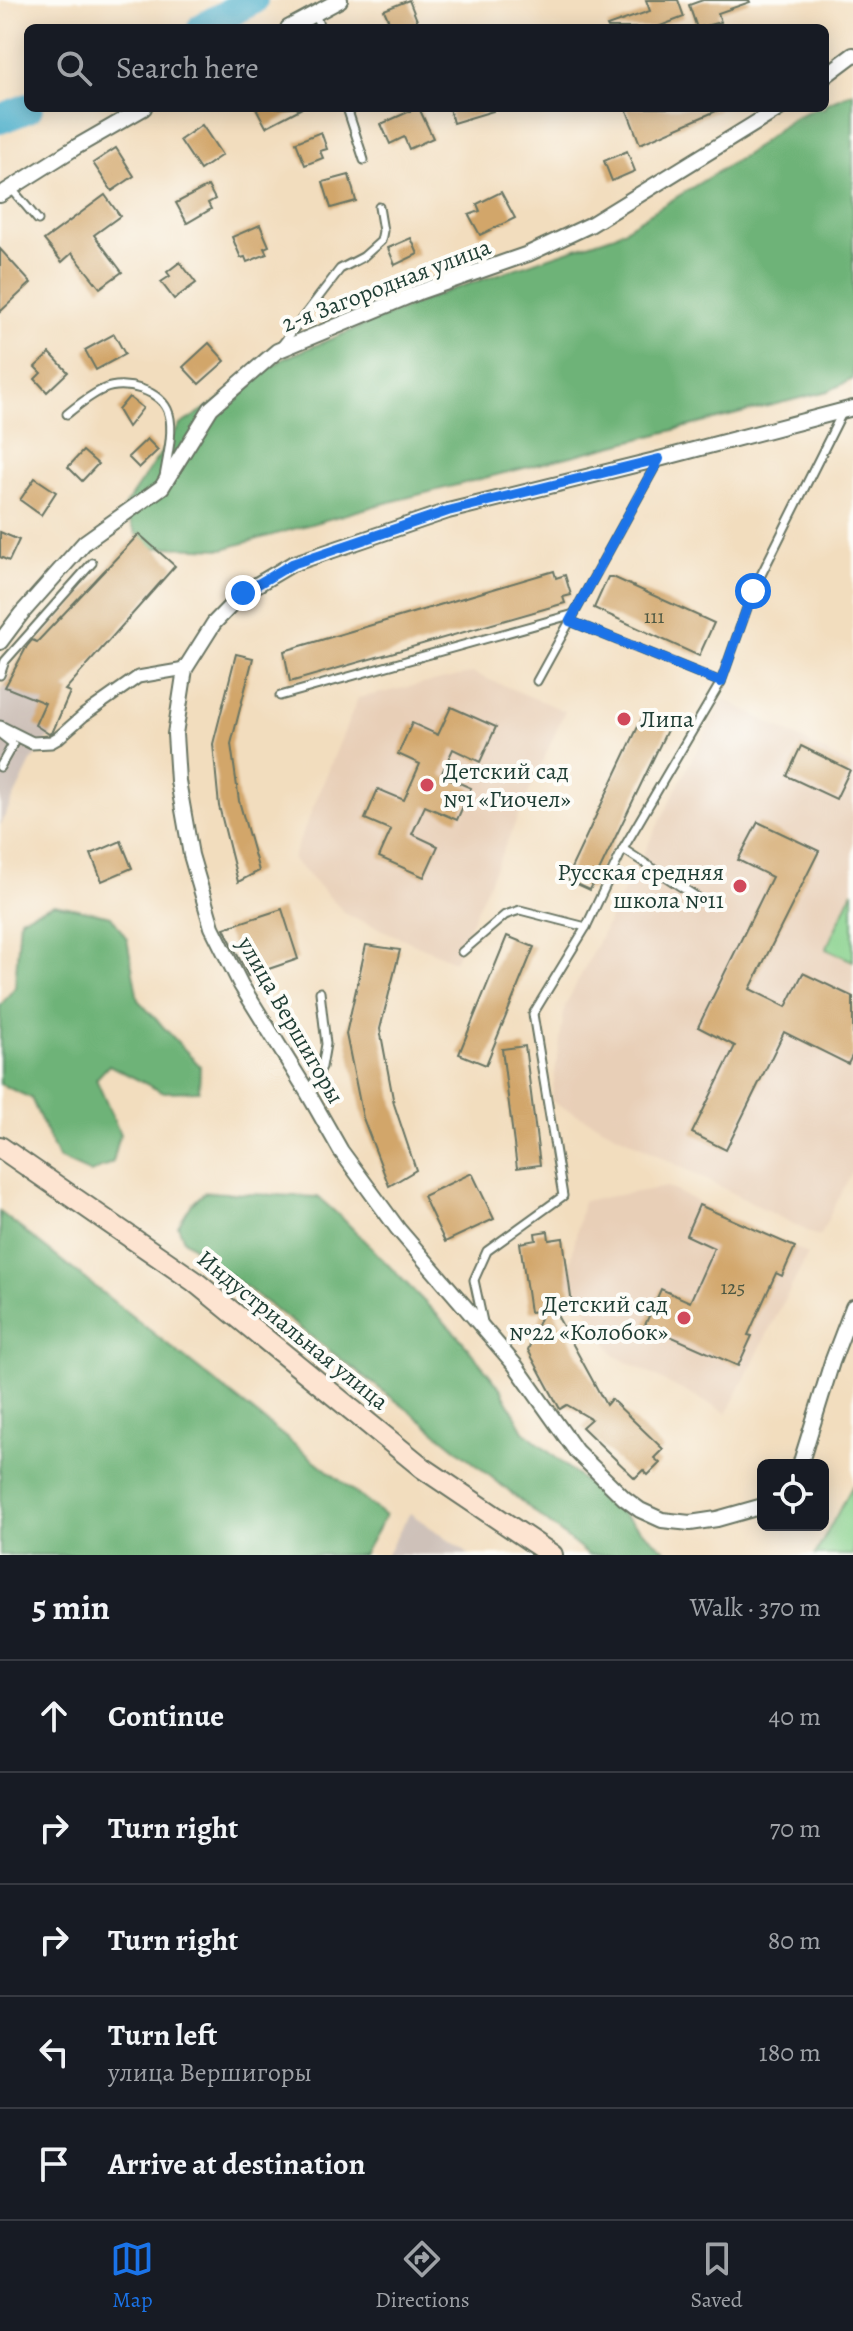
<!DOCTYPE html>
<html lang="en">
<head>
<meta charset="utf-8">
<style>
	:root { --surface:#171b24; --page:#242831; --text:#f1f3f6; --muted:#9ea1a6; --line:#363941; --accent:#1a73e8 }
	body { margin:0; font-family:Alegreya,serif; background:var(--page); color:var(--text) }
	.controls { position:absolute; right:24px; bottom:24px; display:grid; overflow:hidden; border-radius:12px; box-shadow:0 4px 20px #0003 }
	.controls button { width:72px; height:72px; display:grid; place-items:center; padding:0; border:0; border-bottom:2px solid var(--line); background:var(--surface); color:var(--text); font:40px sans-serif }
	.stop { position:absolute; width:24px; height:24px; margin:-18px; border:6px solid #1a73e8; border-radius:50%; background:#fff }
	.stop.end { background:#1a73e8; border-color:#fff; box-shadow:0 2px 8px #0008 }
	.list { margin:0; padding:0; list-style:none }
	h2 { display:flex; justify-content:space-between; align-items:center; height:104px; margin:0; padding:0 32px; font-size:34px }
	h2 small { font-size:26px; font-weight:400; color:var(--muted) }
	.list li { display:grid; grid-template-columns:52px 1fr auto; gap:24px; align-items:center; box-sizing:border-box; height:112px; padding:0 32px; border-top:2px solid var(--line) }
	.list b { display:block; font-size:30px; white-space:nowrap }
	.list p { margin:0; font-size:26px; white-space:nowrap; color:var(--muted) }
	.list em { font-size:26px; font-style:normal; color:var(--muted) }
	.icon { flex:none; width:44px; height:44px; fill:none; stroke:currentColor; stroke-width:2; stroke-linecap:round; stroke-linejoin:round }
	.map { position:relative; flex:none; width:853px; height:1555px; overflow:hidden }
	.search { position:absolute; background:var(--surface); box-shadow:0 4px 20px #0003; left:24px; right:24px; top:24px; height:88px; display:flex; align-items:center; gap:20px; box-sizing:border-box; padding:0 28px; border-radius:12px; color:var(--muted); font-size:30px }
	.sheet { height:664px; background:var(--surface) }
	nav { display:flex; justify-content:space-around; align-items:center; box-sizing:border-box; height:112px; border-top:2px solid var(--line); background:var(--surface); font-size:22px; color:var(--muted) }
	nav a { display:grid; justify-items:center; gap:4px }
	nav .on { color:var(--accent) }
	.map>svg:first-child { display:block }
</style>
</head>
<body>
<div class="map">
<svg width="853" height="1555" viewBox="0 0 853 1555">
	<rect width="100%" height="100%" fill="#fdfcf7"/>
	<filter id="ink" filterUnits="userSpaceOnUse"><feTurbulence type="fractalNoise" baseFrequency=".0125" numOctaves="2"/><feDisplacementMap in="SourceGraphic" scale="16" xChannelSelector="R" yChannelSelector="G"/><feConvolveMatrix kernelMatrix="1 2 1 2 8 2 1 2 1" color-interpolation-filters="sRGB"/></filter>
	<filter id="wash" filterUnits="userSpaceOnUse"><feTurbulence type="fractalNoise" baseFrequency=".006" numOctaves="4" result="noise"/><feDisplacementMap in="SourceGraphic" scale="32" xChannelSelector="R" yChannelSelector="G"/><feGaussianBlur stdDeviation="1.8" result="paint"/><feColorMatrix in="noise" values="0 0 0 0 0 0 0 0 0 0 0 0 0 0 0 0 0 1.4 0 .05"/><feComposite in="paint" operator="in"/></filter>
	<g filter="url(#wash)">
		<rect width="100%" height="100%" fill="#f2ddbe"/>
		<g fill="#e8cfb7">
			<polygon points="473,673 565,711 454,961 346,914 292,859 358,698"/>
			<polygon points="723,698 853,767 853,1170 819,1237 551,1101 565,1006"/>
			<polygon points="667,1187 808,1254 727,1413 615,1356 567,1279 583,1201"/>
		</g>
		<g fill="#cec1b9">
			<polygon points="139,534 175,566 66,689 70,692 51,735 31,762 0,826 0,693 31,639 37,642"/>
			<polygon points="410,1513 470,1555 386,1555"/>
		</g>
		<g fill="#88d18d" stroke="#548760" stroke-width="2">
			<polygon points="853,891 853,961 826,949"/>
			<polygon points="853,1485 853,1555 815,1555"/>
		</g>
		<g fill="#6eb378" stroke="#467856" stroke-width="2">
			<polygon points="853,92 853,379 828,391 378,505 223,549 168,547 144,549 123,508 180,425 285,358 445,292 615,235 748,153 793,118 816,108 825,108 825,104"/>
			<polygon points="54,904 111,916 127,939 138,1000 200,1066 199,1091 162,1092 109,1065 96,1079 120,1134 113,1162 91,1173 58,1158 31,1098 0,1084 0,1006 15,987 20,918"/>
			<polygon points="205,1192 318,1197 343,1219 460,1338 501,1389 524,1431 671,1555 588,1555 412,1413 184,1240 178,1226 192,1204"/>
			<polygon points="0,1212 385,1516 363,1555 0,1555"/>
		</g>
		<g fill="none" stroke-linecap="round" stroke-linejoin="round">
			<g stroke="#49adc9" stroke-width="30">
				<polyline points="202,28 253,0"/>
				<polyline points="0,119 28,108"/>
			</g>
		</g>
		<g id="blocks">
			<g fill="#d2a66a">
				<polygon points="409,0 420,28 392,28 384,10"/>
				<polygon points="646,0 678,0 684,17 655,28 608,28 607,26 650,11"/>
				<polygon points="703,0 749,0 750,2 718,13 721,22 697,28 689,5"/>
				<polygon points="256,108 302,108 266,127"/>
				<polygon points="417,108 419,108 433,138 409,149 404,137 390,144 381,124"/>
				<polygon points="449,108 493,108 493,111 453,123"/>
				<polygon points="626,108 723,108 640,144"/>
				<polygon points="202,125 222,155 200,170 180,140"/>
				<polygon points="321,132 327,149 320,151 323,158 305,165 296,142"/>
				<polygon points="116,148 134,176 112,191 93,163"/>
				<polygon points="627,151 635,171 612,181 604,161"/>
				<polygon points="349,175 356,201 331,208 323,182"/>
				<polygon points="208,186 215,199 208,203 211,209 187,223 176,203"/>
				<polygon points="501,192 515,218 480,235 469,215 480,211 477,204"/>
				<polygon points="105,195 120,216 94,235 122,272 100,288 72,253 62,262 44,240"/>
				<polygon points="260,225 269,246 264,248 267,254 247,262 245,257 241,258 232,237"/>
				<polygon points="411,238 418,254 395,265 388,248"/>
				<polygon points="0,249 31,283 0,312"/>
				<polygon points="180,262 196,283 174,299 161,282 170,276 167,272"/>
				<polygon points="114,334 125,354 96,370 85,350"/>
				<polygon points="209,343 225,361 199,384 183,367"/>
				<polygon points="50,353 68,372 47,392 35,379 41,373 35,367"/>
				<polygon points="129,397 143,408 128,427 118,410"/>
				<polygon points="147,439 158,450 139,468 128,457"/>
				<polygon points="83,451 98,464 82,481 68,467"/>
				<polygon points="35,478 56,492 41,515 20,500"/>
				<polygon points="0,532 19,540 9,561 0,557"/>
				<polygon points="139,534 175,566 65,690 70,692 53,731 49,734 35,725 45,703 5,687 27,646 32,640 37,642"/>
				<polygon points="554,571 556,578 565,575 571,595 563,597 565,603 290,682 284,651"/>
				<polygon points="608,577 613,577 714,623 699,656 594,608"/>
				<polygon points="236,654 253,658 231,744 239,801 259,871 238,882 219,806 213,744"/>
				<polygon points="451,707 496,727 480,762 453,749 441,775 471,788 457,820 425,806 412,834 438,846 424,877 379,857 391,830 365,819 378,789 404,800 420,764 398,754 412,723 438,735"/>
				<polygon points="645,712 670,724 590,890 566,879"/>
				<polygon points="801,746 850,770 836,799 787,776"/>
				<polygon points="758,822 819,851 750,989 786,1007 803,973 853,997 853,1054 848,1064 784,1032 726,1150 692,1133 735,1046 698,1027 772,877 738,860"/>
				<polygon points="121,841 132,868 102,881 91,854"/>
				<polygon points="282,909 298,959 248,976 224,928"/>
				<polygon points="507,936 534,947 486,1065 459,1054"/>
				<polygon points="366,945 400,950 380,1029 394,1104 416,1170 389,1186 363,1118 346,1034"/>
				<polygon points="525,1046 540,1165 517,1168 502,1049"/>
				<polygon points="472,1173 494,1219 445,1242 423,1196"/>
				<polygon points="699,1205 795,1247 782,1276 776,1273 748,1335 752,1336 738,1366 645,1325 661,1289 690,1302 714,1248 686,1235"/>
				<polygon points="548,1231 549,1240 563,1238 572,1305 553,1308 606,1405 611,1399 663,1449 654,1458 660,1463 648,1475 643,1470 635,1478 582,1427 591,1419 567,1405 560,1409 528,1350 543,1310 530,1312 520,1243 536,1240 535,1233"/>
			</g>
		</g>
	</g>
	<g filter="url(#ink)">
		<use href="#blocks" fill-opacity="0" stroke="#697564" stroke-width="2"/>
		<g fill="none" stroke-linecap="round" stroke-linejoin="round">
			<g stroke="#697564" stroke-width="11">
				<g id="service">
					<polyline points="315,13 320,28"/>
					<polyline points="347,108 364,160"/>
					<polyline points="11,188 38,220"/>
					<polyline points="281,346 340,269 363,257 381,241 383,231 379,207"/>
					<path d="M67,414C78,405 90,395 104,389C124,380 162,390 169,414C174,431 167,459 164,477"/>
					<polyline points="570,621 721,682"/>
					<polyline points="0,675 5,661 92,563"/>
					<polyline points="537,681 658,461"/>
					<polyline points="280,696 574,614"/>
					<polyline points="0,734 13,744 0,767"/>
					<polyline points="623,849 703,901"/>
					<polyline points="462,952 505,915 520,910 586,927"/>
					<polyline points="308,1093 322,1067 326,1044 320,992"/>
					<polyline points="483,1322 474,1280 487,1251 563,1196 533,1014 586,927 623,849 721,682 753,591 842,413"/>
				</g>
			</g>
			<g stroke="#697564" stroke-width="15">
				<polyline id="pedestrian" points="0,727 32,743 51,742 58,738 84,715 138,677 185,669"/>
			</g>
			<g stroke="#697564" stroke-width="18">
				<g id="minor">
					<polyline points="288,28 340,0"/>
					<polyline points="825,76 853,55"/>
					<polyline points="0,195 76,147 144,108"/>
					<polyline points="0,642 21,614 85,542 162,487 211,408 277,351 419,292 528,254 590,225 780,108"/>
					<polyline points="800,1465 832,1362 853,1307"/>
					<polyline points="763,1506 717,1519 690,1523 662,1520 640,1510 624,1498 576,1451 515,1365 398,1229 341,1151 308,1093 241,985 212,927 191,855 178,781 175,734 185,669 214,623 243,593 292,564 448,511 659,459 853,408"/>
				</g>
			</g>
			<g stroke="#697564" stroke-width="24">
				<polyline id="secondary" points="0,1147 194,1281 423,1468 552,1555"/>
			</g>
			<use href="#service" stroke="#fff" stroke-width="7"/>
			<use href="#pedestrian" stroke="#fff" stroke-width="11"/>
			<use href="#minor" stroke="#fff" stroke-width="14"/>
			<use href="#secondary" stroke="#fde4d1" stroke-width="20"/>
		</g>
	</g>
	<g fill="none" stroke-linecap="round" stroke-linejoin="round" filter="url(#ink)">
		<polyline stroke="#1a73e8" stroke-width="10" points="243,593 292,564 448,511 659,459 570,621 721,682 753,591"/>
	</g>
	<g fill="#d1495b" stroke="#fdfcf7" stroke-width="3">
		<circle cx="624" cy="719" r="8"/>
		<circle cx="427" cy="785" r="8"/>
		<circle cx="740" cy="886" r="8"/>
		<circle cx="684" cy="1318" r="8"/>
	</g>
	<g text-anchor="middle" stroke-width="8" stroke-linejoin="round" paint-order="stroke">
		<g font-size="20" fill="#4c5742">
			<text x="654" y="623">111</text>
			<text x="733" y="1294">125</text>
		</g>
		<g font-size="24" fill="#1f3d34" stroke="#fdfcf7">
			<text transform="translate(386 285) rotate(-21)" y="8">2-я Загородная улица</text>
			<text transform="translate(291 1020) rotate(60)" y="8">улица Вершигоры</text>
			<text transform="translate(293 1330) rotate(39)" y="8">Индустриальная улица</text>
		</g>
		<g font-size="24" fill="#1f3d34" stroke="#fdfcf7" text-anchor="start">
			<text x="640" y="727">Липа</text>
			<text x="443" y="779">Детский сад<tspan x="443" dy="28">№1 «Гиочел»</tspan></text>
			<text x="724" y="880" text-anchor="end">Русская средняя<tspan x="724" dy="28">школа №11</tspan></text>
			<text x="668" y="1312" text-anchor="end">Детский сад<tspan x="668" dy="28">№22 «Колобок»</tspan></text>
		</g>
	</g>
</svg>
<div class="controls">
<button><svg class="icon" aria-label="locate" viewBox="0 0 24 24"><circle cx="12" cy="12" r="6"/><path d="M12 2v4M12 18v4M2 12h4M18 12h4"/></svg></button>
</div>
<div class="stop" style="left:753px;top:591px"></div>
<div class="stop end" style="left:243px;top:593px"></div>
<div class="search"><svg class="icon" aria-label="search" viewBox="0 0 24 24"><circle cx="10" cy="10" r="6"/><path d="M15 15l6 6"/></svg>Search here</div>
</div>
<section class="sheet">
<h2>5 min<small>Walk · 370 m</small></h2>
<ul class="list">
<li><svg class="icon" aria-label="ahead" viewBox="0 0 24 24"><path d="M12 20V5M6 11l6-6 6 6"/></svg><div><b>Continue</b></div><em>40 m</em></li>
<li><svg class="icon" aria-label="right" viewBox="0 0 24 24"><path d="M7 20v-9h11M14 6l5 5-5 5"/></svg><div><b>Turn right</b></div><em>70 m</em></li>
<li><svg class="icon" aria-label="right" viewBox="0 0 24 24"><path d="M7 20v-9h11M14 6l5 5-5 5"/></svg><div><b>Turn right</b></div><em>80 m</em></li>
<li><svg class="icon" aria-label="left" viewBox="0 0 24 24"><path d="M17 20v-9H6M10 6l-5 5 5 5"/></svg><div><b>Turn left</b><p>улица Вершигоры</p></div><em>180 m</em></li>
<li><svg class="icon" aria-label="arrive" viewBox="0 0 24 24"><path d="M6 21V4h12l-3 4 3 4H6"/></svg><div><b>Arrive at destination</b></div></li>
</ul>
</section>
<nav>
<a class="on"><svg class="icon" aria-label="map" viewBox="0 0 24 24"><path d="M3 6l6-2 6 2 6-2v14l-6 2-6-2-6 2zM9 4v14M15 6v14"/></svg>Map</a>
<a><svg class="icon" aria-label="directions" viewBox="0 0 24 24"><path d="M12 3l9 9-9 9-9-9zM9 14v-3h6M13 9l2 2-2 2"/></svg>Directions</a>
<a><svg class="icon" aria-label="saved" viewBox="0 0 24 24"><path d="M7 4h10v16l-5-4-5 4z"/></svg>Saved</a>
</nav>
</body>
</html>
